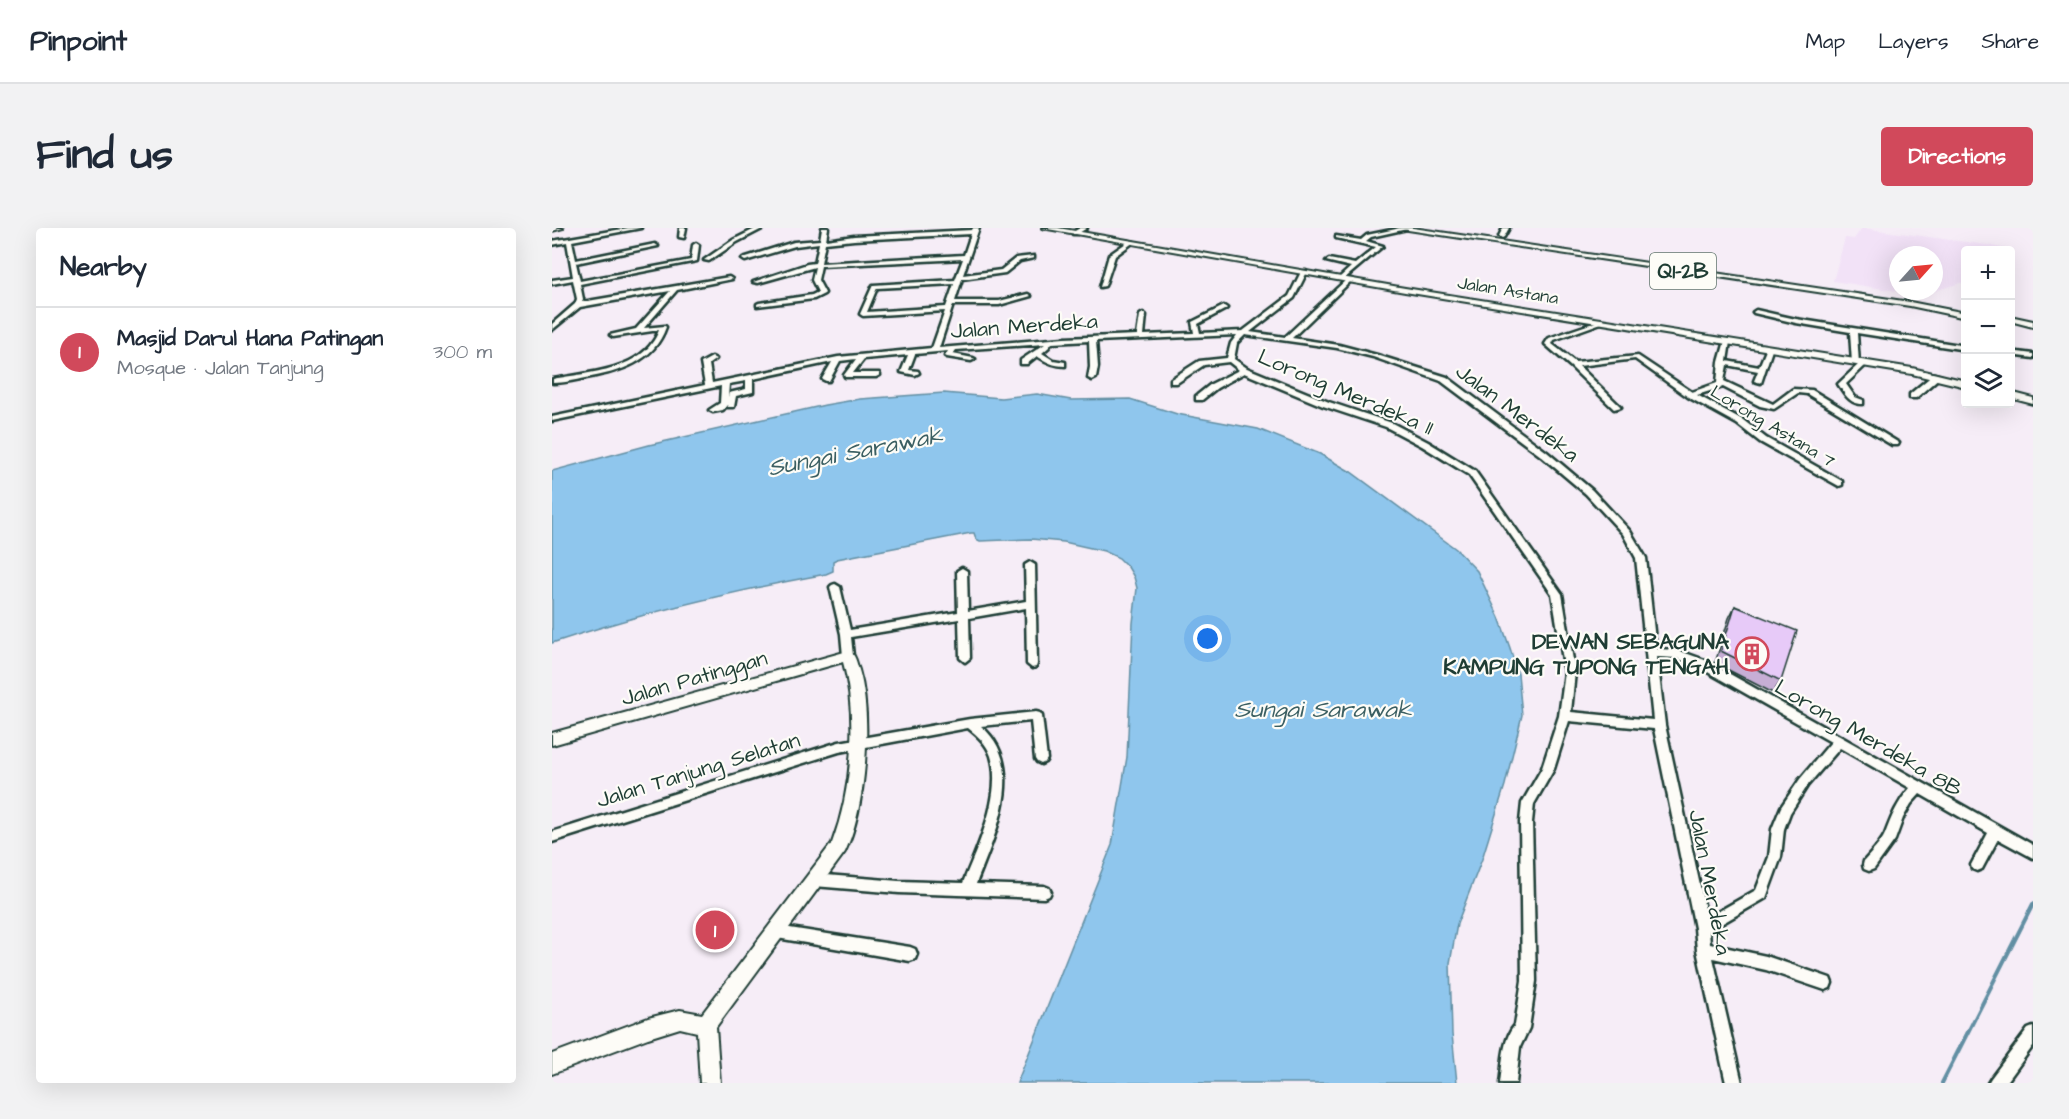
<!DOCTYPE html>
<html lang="en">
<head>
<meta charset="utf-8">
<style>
	:root { --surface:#fff; --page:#f2f2f3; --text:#1f2937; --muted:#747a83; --line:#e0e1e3; --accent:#d1495b }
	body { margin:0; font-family:"Architects Daughter",sans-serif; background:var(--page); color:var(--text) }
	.controls { position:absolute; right:18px; top:18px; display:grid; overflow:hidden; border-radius:6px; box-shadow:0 6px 24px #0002 }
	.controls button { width:54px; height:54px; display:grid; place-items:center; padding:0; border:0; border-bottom:2px solid var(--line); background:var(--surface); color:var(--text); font:30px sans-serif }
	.compass { position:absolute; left:1337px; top:18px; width:54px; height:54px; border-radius:50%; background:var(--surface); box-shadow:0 6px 24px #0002; rotate:63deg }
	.you { position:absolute; left:656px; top:411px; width:21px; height:21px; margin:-15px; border:4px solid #fff; border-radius:50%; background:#1a73e8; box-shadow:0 0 0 9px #1a73e833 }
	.badge { display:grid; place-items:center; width:39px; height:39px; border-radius:50%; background:var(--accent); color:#fff; font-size:20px; font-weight:700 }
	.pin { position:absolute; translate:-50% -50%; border:3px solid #fff; box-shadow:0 2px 6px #0006 }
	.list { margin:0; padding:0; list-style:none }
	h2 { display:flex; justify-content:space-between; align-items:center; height:78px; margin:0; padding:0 24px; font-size:26px }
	h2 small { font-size:20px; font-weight:400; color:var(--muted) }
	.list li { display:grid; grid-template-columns:39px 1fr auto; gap:18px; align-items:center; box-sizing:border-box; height:90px; padding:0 24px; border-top:2px solid var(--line) }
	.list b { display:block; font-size:22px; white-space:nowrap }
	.list p { margin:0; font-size:20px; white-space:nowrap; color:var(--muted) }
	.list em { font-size:20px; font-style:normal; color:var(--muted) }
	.icon { flex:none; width:33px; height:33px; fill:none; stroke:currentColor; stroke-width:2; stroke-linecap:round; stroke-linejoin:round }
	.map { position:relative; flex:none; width:1481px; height:855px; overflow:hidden; border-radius:6px }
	header { display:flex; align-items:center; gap:36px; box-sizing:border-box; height:84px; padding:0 30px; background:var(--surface); border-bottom:2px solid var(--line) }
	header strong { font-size:28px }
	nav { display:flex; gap:33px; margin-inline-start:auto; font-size:21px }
	.intro { display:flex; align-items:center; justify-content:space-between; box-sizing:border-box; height:144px; padding:0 36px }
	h1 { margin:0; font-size:42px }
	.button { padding:15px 27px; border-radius:6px; background:var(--accent); color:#fff; font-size:21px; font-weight:700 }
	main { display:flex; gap:36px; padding:0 36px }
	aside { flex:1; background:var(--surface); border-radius:6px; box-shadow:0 6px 24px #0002 }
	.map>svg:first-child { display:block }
</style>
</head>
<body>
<header>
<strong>Pinpoint</strong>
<nav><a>Map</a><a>Layers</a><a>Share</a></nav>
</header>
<div class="intro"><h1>Find us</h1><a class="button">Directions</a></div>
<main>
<aside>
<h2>Nearby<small></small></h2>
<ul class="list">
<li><span class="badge">1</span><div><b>Masjid Darul Hana Patingan</b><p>Mosque · Jalan Tanjung</p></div><em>300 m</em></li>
</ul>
</aside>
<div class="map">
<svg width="1481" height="855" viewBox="0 0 1481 855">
	<rect width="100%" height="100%" fill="#f6edf7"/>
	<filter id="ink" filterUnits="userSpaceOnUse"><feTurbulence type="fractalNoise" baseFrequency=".0167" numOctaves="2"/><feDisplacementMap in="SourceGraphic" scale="12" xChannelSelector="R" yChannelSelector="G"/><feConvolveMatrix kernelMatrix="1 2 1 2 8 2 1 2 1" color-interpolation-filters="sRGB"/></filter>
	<g filter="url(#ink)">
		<path fill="#f2e2f7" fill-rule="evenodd" d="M1310,0L1436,17L1458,22H1414L1413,55H1408L1370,67L1281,53L1293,10L1302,11ZM1346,27H1382V63H1346Z"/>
		<path fill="#8fc6ed" stroke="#628fa3" stroke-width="1.5" d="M392,165L449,170L485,166L519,172L578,171L625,186L706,201L768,226L799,244L904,321L925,343L947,389L958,420L966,446L970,487L953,557L930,631L905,696L898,735L900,806L905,855H465L560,617L575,529L581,395L585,360L582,349L576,339L567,330L552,323L512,314L479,311L428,313L424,311L422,305H419L285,331L281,333V343L274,346C181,363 90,385 0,415V243L97,217L273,177L308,171Z"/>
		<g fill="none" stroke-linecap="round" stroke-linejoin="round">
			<polyline stroke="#628fa3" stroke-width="4" points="1390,855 1481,676"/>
			<g stroke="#1f3d34" stroke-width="5">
				<g id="minor">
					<path d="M76,0H89L20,13L24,32L103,16L106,18L24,35L28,53L139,32L141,17L144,15L147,17L145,33L28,56L31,71L30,74L177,49L180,51L125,62L92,100L113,98L114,99C102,134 68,144 34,150C24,152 12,155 1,155V151C37,144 92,143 107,102L61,109L58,107L84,101L118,63L28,79L0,102V96L23,76L25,71L21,52L0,56V52L21,49L15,14L0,17V13Z"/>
					<polygon points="128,0 134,0 132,10 127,9"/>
					<polygon points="205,0 212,0 185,14 157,33 152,32 181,12"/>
					<path d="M270,0H276L274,12L302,8L420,2L421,0H427L411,47L449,42L464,30L482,28V30L468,33L453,45L410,51L403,73H447L476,66L479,68L447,77H401L387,120L512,110L585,107L588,87L591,85L594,87L592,107L642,105L640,94L672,78L675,80L674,81L646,96L648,105L691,103L737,68L749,44L754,43L755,44L742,70L698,104L733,109L795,51H799V53L740,110L787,117L825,127L895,149L995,224L1040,262L1078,303L1094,330L1104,421L1125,422L1153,432L1481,617V630L1446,611L1430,641L1425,643L1420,641L1419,637L1436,605L1368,566L1359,576L1351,590L1343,612L1322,641L1317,643L1312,641L1311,637L1312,633C1319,625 1329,615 1333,606C1340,588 1345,575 1358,560L1288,520L1256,557L1238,585L1232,601L1229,629L1214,670L1157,703L1158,716L1214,728L1278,750L1280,755L1278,760L1273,762L1214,742L1161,730L1190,855H1174L1145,722L1143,700L1102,501L1017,493L1002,541L982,576L980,594L984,753L977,800L968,819L964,855H948C951,836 950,812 963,797L970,753L968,594L970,575L990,540L1007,488L1013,444L1000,366L917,247L870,218L834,199L771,178L692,145L665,160L650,172H644V168L659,156L687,142L677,134L652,137L625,155H619V151L647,133L675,130L679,115L685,107L544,113L546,139L544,150L540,152L536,150L538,139L537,113L500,115L497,119L490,125L501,132L513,134V138C502,138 494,134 485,128L475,136H469V132L493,116L404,122L401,126L421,130L423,131L419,133L395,129L393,128L396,123L363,126L357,142L366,143L367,145L363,147L349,144L356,127L312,131L301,145H327L328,147L324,149H293L292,147L304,131L288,133L277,153H274L270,151L280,134L201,151V164L184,168L182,179H176L175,177L171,182L161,184L157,182L168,175L169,158L0,193V189L153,157L149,135L160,129L164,131L157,136L160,155L286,129L380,120L393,83L311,88L308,86L321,57L403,52L411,31L269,38L266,52L273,65L272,66L262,71L205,78V76L207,75L260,67L266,64L260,52L263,39L206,55L201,54L255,36L263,35L267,15L243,18L193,33L190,31L191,30L242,14L268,12ZM419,6L412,27L269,35L273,15L302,12ZM402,56L394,79L315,84L325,60ZM693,107L785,120L821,129L889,153L989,228L1034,266L1071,306L1084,330L1101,492L1019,484L1023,444L1010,366L923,243L876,214L840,195L777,174L695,140L682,131L685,115ZM194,153V161L177,165L176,169L177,156ZM1105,429L1124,430L1145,438L1279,514L1248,551L1229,579L1220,601L1217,629L1204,662L1155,690L1113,497Z"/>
					<polygon points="528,0 535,0 525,6 521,6 521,4"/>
					<polygon points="849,0 855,1 819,9 814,13 831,18 792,51 787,50 799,39 774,33 777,31 803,36 824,19 784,10 784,8 809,12 815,7"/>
					<polygon points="951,0 957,0 952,9 950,10 947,8"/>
					<polygon points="577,13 582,14 563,28 553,58 548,59 557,27"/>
					<path d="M1204,82L1244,91L1414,118V122L1305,105L1307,136L1310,135L1314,137L1294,156L1303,169L1311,172V176C1297,176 1293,166 1286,156L1306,137L1300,135L1298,104L1244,95L1202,85L1201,84Z"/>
					<polygon points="1047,93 1052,94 1002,112 1000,116 1023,134 1086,128 1140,164 1165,155 1167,134 1173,113 1178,114 1175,133 1207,139 1214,122 1219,121 1220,122 1209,155 1202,153 1206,143 1175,137 1172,153 1221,176 1241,161 1260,162 1347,215 1346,217 1340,217 1255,166 1246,165 1222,181 1208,178 1171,159 1145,167 1191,192 1214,210 1290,253 1290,257 1287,258 1208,214 1185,196 1136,169 1083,131 1027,138 1069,179 1062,181 1018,138 993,116 997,110"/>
					<polygon points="1458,123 1481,126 1481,130 1458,127"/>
					<polygon points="1382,146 1389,148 1364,170 1358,170 1358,166"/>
					<polygon points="478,334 483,337 485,436 484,439 480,440 475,436 474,380 417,390 418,430 413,434 408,430 407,391 299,409 301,428 296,432 291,428 289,406 278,359 280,357 283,356 288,359 298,402 406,384 405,343 410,340 415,343 416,383 474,373 473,337"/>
					<path d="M484,484L488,485L490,488L495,531L493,534L489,536L485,534L483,531L479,493L429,498C477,538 442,609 424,656L492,658L497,660L499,664L497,668L492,670L347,665L262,658L257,656L255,652L257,648L262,646L347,653L411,655C425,620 451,567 439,528C435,516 426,508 416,500L287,524L0,614V604L287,514L418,491Z"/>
					<polygon points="225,698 358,719 363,721 365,726 363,731 358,733 225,710 220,709 218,704 220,699"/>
					<polygon points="1481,799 1481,818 1454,855 1436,855 1439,850 1476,801"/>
				</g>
			</g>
			<g stroke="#1f3d34" stroke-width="4">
				<g id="major">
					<polygon points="0,0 11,0 0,3"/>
					<polygon points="490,0 506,0 853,60 1360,140 1414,153 1414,159 1360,146 853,64"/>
					<polygon points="843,0 861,0 1358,74 1414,85 1414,90 1358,78"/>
					<polygon points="1458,88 1481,93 1481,99 1458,93"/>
					<polygon points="1458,164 1481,170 1481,176 1458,170"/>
					<path d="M296,423C304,426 304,434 307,442C321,488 314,580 293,624L164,799L168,855H148L145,804L128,800L96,810L0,846V826L96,790L128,782L150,786L280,615C300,562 306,489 291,434L0,517V505Z"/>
				</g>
			</g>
			<use href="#minor" fill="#fdfcf7" fill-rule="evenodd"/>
			<use href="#major" fill="#fdfcf7" fill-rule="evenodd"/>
		</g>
		<polygon fill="#c7aed5" stroke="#1f3d34" stroke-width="1.5" points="1183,378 1229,453 1221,465 1163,435 1177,390"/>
		<polygon fill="#e7caf8" stroke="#1f3d34" stroke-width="1.5" points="1183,378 1245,403 1229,453 1169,423"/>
	</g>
	<defs>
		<g id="building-ring" transform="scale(1.725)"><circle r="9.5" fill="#fdfcf7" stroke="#d1495b" stroke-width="1.5"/><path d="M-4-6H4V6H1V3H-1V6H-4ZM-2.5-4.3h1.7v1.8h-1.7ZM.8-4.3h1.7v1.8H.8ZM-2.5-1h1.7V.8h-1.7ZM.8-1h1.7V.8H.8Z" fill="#d1495b"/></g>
	</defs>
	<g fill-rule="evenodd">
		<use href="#building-ring" x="1200" y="426"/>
	</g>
	<g text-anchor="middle" stroke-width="4.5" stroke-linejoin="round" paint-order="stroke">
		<g font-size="18" fill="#1f3d34" stroke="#fdfcf7">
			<text transform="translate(956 62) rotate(9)" y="6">Jalan Astana</text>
			<text transform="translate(1221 198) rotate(31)" y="6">Lorong Astana 7</text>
		</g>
		<rect fill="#fdfcf7" stroke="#62766e" stroke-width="1.5" x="1098" y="25" width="66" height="36" rx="4.5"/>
		<g font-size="21" font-weight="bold" fill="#1f3d34">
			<text x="1131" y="50">Q1-2B</text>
		</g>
		<g font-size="22" fill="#1f3d34" stroke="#fdfcf7">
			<text transform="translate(472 97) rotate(-4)" y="8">Jalan Merdeka</text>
			<text transform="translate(794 163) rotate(23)" y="8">Lorong Merdeka 11</text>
			<text transform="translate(966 184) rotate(37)" y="8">Jalan Merdeka</text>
			<text transform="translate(142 449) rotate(-16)" y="8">Jalan Patinggan</text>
			<text transform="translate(1317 509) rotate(30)" y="8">Lorong Merdeka 8B</text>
			<text transform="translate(146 541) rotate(-17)" y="8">Jalan Tanjung Selatan</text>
			<text transform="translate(1159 654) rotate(79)" y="8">Jalan Merdeka</text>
		</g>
		<g font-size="22" font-weight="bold" fill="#1f3d34" stroke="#fdfcf7" text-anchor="end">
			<text x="1177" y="421">DEWAN SEBAGUNA<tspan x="1177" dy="25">KAMPUNG TUPONG TENGAH</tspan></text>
		</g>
		<g font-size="24" font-style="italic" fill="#3b5f62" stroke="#fdfcf7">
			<text transform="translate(303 223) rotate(-11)" y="8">Sungai Sarawak</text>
			<text x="771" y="489">Sungai Sarawak</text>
		</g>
	</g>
</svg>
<div class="controls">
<button>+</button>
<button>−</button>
<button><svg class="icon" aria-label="layers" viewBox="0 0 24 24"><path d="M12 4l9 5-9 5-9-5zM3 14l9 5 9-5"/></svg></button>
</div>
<svg class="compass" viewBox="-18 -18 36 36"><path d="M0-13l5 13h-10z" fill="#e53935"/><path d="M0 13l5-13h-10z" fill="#747a83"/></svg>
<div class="you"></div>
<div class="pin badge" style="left:163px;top:702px">1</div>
</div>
</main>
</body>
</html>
